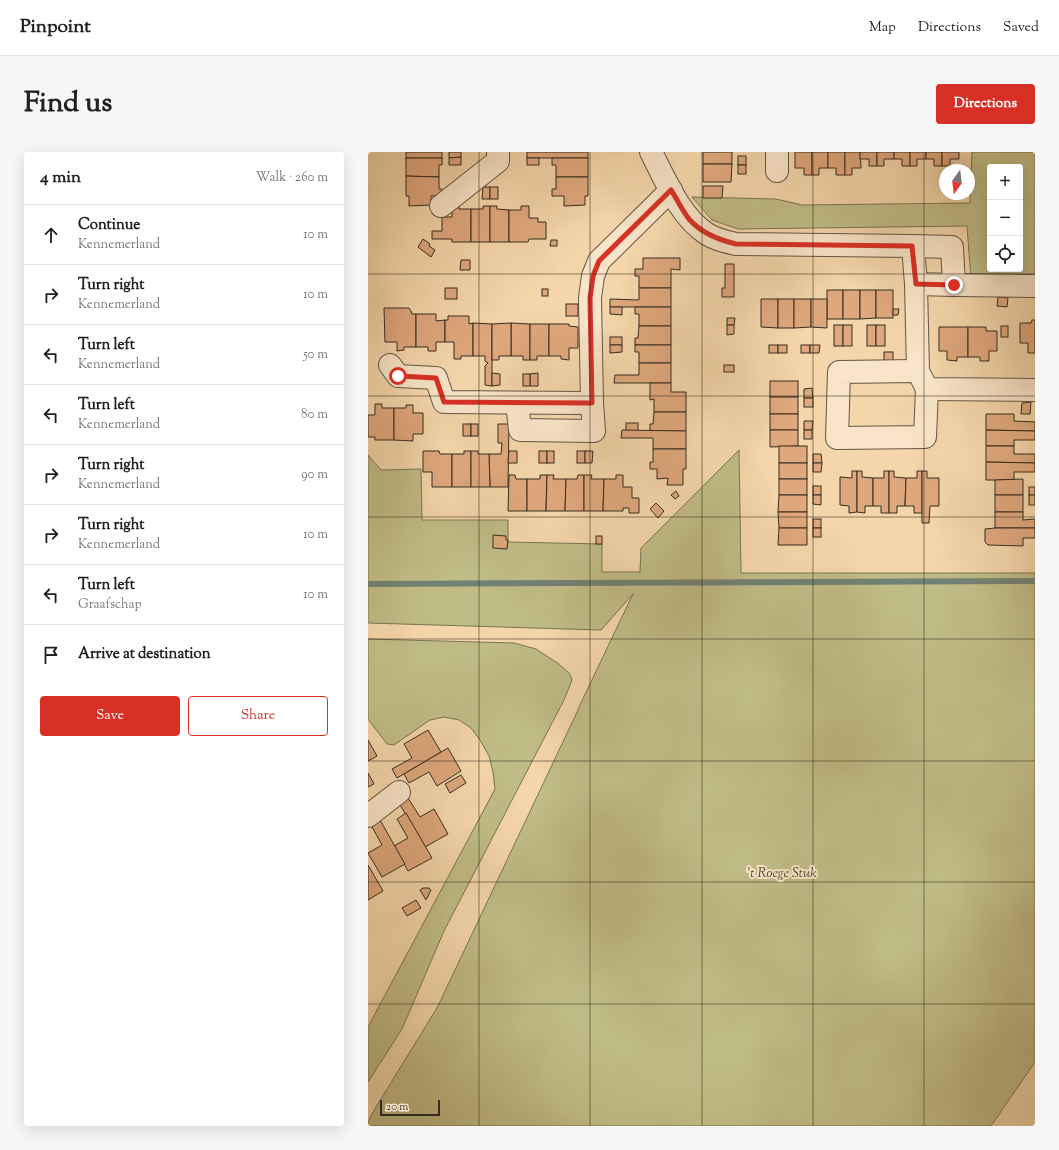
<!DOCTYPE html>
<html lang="en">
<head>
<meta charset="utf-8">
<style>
	:root { --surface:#fff; --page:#f6f6f6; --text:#202124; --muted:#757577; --line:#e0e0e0; --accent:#d93025 }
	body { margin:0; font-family:"Sorts Mill Goudy",serif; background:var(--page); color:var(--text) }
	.controls { position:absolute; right:12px; top:12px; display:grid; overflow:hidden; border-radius:4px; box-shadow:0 4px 16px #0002 }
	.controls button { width:36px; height:36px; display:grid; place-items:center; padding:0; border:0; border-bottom:1px solid var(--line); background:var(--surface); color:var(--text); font:20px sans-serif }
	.compass { position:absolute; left:571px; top:12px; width:36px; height:36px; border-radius:50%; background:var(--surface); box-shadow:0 4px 16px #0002; rotate:194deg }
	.scale { position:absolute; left:12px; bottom:10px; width:60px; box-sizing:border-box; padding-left:4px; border:2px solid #342c22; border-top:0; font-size:11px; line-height:14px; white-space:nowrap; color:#342c22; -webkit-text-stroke:3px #f8e4c8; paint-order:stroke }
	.stop { position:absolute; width:12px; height:12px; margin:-9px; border:3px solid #d93025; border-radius:50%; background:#fff }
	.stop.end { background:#d93025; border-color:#fff; box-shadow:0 1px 4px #0008 }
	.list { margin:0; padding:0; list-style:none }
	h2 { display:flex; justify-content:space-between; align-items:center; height:52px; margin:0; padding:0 16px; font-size:17px }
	h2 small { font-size:13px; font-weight:400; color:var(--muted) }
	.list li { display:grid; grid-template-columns:26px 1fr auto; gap:12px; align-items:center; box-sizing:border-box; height:60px; padding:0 16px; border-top:1px solid var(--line) }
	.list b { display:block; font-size:15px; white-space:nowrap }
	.list p { margin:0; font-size:13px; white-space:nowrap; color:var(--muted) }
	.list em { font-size:13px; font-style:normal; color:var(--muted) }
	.actions { display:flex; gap:8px; padding:12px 16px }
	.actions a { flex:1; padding:9px 0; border:1px solid var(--accent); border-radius:4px; text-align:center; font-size:14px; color:var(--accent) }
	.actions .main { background:var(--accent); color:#fff }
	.icon { flex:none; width:22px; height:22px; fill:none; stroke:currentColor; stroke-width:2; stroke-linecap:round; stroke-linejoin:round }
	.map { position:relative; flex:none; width:667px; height:974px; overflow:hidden; border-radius:4px }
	header { display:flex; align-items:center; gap:24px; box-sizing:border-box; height:56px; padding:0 20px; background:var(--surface); border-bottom:1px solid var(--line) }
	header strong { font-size:19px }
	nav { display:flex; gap:22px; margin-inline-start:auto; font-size:14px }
	.intro { display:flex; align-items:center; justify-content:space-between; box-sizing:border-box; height:96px; padding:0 24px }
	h1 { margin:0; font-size:28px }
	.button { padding:10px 18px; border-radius:4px; background:var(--accent); color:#fff; font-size:14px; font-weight:700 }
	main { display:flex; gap:24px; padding:0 24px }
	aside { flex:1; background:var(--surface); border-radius:4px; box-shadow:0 4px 16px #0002 }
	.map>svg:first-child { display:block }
</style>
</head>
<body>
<header>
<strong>Pinpoint</strong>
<nav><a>Map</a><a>Directions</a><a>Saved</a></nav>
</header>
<div class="intro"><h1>Find us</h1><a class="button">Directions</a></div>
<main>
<aside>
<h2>4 min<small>Walk · 260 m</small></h2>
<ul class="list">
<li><svg class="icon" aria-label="ahead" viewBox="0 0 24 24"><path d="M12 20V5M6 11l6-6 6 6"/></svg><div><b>Continue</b><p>Kennemerland</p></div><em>10 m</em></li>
<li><svg class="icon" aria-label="right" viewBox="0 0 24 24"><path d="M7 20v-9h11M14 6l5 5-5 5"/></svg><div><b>Turn right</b><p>Kennemerland</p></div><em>10 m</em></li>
<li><svg class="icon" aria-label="left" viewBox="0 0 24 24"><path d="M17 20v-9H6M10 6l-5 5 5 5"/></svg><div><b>Turn left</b><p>Kennemerland</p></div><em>50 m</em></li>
<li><svg class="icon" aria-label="left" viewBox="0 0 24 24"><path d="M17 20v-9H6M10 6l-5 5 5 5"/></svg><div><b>Turn left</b><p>Kennemerland</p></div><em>80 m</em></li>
<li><svg class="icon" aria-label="right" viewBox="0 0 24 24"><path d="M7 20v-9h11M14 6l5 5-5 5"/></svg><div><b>Turn right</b><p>Kennemerland</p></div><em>90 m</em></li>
<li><svg class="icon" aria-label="right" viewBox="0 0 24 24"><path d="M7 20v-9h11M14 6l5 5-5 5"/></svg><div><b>Turn right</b><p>Kennemerland</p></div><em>10 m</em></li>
<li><svg class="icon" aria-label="left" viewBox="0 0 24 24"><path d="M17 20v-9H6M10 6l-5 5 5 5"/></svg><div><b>Turn left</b><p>Graafschap</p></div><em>10 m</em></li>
<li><svg class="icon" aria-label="arrive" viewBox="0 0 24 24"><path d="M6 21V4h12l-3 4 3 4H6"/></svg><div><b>Arrive at destination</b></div></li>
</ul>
<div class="actions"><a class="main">Save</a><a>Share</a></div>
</aside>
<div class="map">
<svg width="667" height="974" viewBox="0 0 667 974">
	<rect width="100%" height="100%" fill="#f4d6aa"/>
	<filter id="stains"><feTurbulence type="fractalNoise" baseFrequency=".005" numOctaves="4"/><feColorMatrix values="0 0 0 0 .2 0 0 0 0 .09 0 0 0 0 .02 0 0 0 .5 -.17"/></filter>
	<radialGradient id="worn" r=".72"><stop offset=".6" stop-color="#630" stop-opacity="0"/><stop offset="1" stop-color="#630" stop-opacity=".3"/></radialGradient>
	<g fill="#c0bc85" stroke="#7a7454" fill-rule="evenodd">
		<path d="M604,0H667V127H603L599,74L370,77L344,68L324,45L408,47L434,53L602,51ZM622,15H652V117H622Z"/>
		<polygon points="371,298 373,421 667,421 667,910 623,974 0,974 0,970 8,955 69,856 210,558 210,557 265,442 233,478 0,471 0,303 13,318 53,317 54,368 140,368 140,390 234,392 234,420 272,420 273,396"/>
		<polygon points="0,487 146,491 168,497 191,512 202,522 204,528 196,548 76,779 34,877 0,930 0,875 127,637 125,620 121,604 112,588 103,576 91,568 76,565 62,568 26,593 19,592 0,567"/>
	</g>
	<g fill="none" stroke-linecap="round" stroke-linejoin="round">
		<polyline stroke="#728175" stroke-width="6" points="0,432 667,429"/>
	</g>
	<g fill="#dfa77c" stroke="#342c22">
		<rect x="38" y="0" width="36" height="6"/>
		<polygon points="81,0 93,0 93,5 81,6"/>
		<rect x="159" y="0" width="61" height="6"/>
		<rect x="335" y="0" width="29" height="12"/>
		<polygon points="427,0 444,0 444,23 436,23 436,16 427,16"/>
		<polygon points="444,0 460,0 460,16 451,16 451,23 444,23"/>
		<polygon points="460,0 477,0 477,23 468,23 468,16 460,16"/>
		<polygon points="477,0 492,0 493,16 484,16 484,23 477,23"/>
		<polygon points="492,0 509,0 509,14 501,14 501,7 492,7"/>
		<polygon points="509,0 526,0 526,7 516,7 516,14 509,14"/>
		<polygon points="526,0 542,0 542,14 534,14 534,7 526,7"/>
		<polygon points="542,0 558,0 558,7 549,7 549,14 542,14"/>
		<polygon points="558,0 574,0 574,14 566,14 566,7 558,7"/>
		<polygon points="574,0 591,0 591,7 582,7 582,14 574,14"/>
		<rect x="370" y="4" width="8" height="9"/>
		<polygon points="93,5 93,13 81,13 81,6"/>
		<polygon points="38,6 74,6 74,13 71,13 71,25 38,24"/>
		<rect x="159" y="6" width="12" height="7"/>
		<polygon points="184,6 220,6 220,25 188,25 188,13 184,13"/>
		<polygon points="335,12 364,12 363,30 335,30"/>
		<rect x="370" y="13" width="8" height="9"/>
		<polygon points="38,24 71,25 71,37 74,37 74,44 63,44 63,53 41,54 41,44 38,44"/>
		<polygon points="188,25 220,25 220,44 217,44 217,53 196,54 196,44 184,44 184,37 188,37"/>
		<polygon points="335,34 355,34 354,46 335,46"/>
		<polygon points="115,35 122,35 122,47 114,47"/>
		<rect x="122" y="35" width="8" height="12"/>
		<polygon points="84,54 91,54 91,57 103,57 103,90 84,90 84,87 64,87 64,79 74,79 74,65 84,65"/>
		<polygon points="115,54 122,54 122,90 103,90 103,57 115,57"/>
		<polygon points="122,54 129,54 129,57 141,58 141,90 122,90"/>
		<polygon points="153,54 161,54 161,66 170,66 170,70 178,70 178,87 161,87 160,90 141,90 141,58 153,58"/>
		<polygon points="55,87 62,92 61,94 67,98 63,105 50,95"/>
		<polygon points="183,88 189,88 189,94 182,94"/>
		<polygon points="275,106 312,106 312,118 303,117 303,136 271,136 271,124 267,124 267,117 275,117"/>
		<polygon points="93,108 102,108 102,118 92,118"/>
		<polygon points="357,112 366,112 366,145 354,145 354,136 357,136"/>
		<rect x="77" y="136" width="12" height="11"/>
		<polygon points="271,136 303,136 303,155 242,155 242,147 271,148"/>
		<rect x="174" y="137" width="6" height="7"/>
		<rect x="459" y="138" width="16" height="29"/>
		<rect x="475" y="138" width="17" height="29"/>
		<polygon points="492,138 508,138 508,166 492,167"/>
		<rect x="508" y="138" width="17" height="28"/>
		<polygon points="630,145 640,146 639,155 629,154"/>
		<polygon points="393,147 410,147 410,176 393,175"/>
		<rect x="410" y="147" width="16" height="29"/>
		<polygon points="426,147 443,147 443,175 426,176"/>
		<polygon points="443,147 459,147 459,176 443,175"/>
		<rect x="198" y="152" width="12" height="12"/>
		<polygon points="242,155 254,155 254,163 242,162"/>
		<polygon points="267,155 303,155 303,174 271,174 271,162 267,162"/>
		<polygon points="16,156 41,156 43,159 44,162 48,162 48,195 36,195 36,198 29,199 29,190 17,190"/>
		<polygon points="525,157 531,157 530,163 525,163"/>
		<polygon points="48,162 68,162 68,169 77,168 77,190 68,190 68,199 60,199 60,195 48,195"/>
		<polygon points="80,164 101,164 101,172 105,171 105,204 93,204 93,207 86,207 86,190 77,190 77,168 80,168"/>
		<polygon points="359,166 367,166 366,173 359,173"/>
		<polygon points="664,168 667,168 667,201 660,201 660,191 652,191 652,171 663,171"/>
		<polygon points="105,171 124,172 124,234 117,233 117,214 120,211 117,209 117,204 105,204"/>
		<polygon points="143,171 162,172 162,208 155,208 155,204 143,204"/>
		<polygon points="143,171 143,204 131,204 131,208 124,208 124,172"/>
		<polygon points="162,172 181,172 181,204 169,204 169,208 162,208"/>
		<polygon points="181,172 201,172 201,174 210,175 210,196 201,196 201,208 193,207 193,204 181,204"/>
		<polygon points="359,173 366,173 366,182 359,183"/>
		<rect x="466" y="173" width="9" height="21"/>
		<rect x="475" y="173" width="9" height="21"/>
		<rect x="499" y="173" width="9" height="21"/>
		<rect x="508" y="173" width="9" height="21"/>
		<polygon points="271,174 303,174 303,193 267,193 267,186 270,186"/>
		<rect x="633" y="174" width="7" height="11"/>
		<polygon points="571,175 600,175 600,205 589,205 589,209 579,208 579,199 571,199"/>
		<polygon points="600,175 618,175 618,179 629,179 629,199 621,199 621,209 612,209 612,205 600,205"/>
		<rect x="242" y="185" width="12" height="8"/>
		<polygon points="242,193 254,193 254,200 242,201"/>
		<polygon points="267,193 303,193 303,211 271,211 271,200 267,200"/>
		<rect x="401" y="193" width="9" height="8"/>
		<rect x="410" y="193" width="9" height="8"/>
		<rect x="433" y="193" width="9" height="8"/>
		<polygon points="442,193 452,193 451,201 442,201"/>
		<rect x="516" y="200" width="9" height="9"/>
		<polygon points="271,211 303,211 303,231 246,231 247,223 271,223"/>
		<rect x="356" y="213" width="10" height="7"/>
		<polygon points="124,221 132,222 132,233 124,234"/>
		<polygon points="170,221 170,234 162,234 162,222"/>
		<rect x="155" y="222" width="7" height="12"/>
		<rect x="402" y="229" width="28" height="16"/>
		<polygon points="282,231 303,231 303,240 318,240 318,260 286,260 286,247 282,248"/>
		<polygon points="444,236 445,246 436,246 436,237"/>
		<rect x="402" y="245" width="28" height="17"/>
		<rect x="436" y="246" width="9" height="9"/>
		<polygon points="663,250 662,262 653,262 654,251"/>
		<polygon points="7,252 14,252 14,256 26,256 26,288 7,288 7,285 0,285 0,263 7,263"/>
		<polygon points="38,253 45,253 45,261 55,261 55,282 45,282 45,289 26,288 26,256 38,256"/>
		<polygon points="286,260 318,260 318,279 282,279 282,272 285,272"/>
		<rect x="402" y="262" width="28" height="16"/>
		<polygon points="618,262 646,262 646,269 667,270 667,279 618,278"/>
		<polygon points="436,269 445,269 444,278 436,278"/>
		<rect x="258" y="271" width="12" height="8"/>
		<rect x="95" y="272" width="8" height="12"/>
		<rect x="103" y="272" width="7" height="12"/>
		<polygon points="130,272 141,272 140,335 122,335 121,302 133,302 134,291 130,291"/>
		<polygon points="254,278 318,279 318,297 285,297 285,286 253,286"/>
		<polygon points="402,278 430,278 430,294 402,295"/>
		<rect x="436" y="278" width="8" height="9"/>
		<polygon points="618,278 667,279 667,288 646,288 646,294 618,294"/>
		<rect x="411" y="294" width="28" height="17"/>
		<polygon points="618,294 646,294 646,302 667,302 667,311 618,310"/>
		<polygon points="285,297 318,297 318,317 315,317 315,333 299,333 300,326 289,327 289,317 282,317 282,310 285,310"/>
		<polygon points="55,299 71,299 72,302 84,302 84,335 64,335 64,320 55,320"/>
		<polygon points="96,299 103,299 103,335 84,335 84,302 96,302"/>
		<polygon points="103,299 110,299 110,302 121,302 122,335 103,335"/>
		<polygon points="141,299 149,299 149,311 140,311"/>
		<rect x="171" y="299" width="8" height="12"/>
		<rect x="179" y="299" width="7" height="12"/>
		<rect x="209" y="299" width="8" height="12"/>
		<polygon points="217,299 225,299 224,311 217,311"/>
		<polygon points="445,302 453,302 454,311 445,311"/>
		<polygon points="618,310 667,311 667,320 646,320 646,328 618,328"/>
		<rect x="411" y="311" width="28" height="16"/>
		<polygon points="445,311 454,311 453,320 445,320"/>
		<polygon points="484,319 489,319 489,360 481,361 481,354 472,353 472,325 484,326"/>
		<polygon points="489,319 494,319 494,325 505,326 505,354 497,354 497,361 489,360"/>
		<polygon points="516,319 521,319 521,361 513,361 513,354 505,354 505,326 516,326"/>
		<polygon points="521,319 526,319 526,325 538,326 537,354 529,354 529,361 521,361"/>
		<polygon points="549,319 554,319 554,361 546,361 546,354 537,354 538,326 549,326"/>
		<polygon points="554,319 559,319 559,326 571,326 571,354 562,354 561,371 554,371"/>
		<polygon points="141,323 147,323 148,327 159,327 159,359 140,359"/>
		<polygon points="172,323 179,323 178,359 159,359 159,327 172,327"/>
		<polygon points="179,323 186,323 185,327 198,327 197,359 178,359"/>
		<polygon points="210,323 216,323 216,359 197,359 198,327 209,327"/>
		<polygon points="216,323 224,323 223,327 236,327 235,359 216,359"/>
		<polygon points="248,323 255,323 255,335 264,335 264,346 271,346 271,361 261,361 261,356 255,356 255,359 235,359 236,327 248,327"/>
		<rect x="411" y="327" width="28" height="16"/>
		<polygon points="655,327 655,343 627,343 627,328"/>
		<rect x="445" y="334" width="8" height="9"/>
		<rect x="661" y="335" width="6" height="8"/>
		<polygon points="308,339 311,344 307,347 303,343"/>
		<polygon points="411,343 439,343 439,360 410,360"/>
		<polygon points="445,343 453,343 453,353 445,352"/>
		<rect x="627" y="343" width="28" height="17"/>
		<rect x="661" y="343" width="6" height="10"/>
		<polygon points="288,351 296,359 290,366 282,357"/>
		<polygon points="410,360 439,360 439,376 411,376"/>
		<polygon points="627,360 655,360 655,368 667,367 667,376 627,376"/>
		<rect x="445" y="367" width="8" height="9"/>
		<polygon points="411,376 439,376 439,393 410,393"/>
		<rect x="445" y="376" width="8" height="9"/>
		<polygon points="627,376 667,376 667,386 655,386 655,394 620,393 617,390 617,377"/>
		<polygon points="125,383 138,384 138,388 140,388 139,397 125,396"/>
		<rect x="228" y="384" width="6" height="8"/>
		<polygon points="60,578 73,600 29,626 24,617 44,606 36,592"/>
		<polygon points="0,588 9,604 0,609"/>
		<polygon points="80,596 93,619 69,634 61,620 41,631 36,622"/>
		<polygon points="0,621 6,632 0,635"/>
		<polygon points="93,623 98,631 82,641 77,632"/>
		<polygon points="40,646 52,665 66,657 80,682 57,695 31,651"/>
		<polygon points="38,661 64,706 40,719 26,694 40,686 29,667"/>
		<polygon points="12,668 37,712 14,725 0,701 14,693 3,673"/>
		<polygon points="0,713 15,739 0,748"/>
		<polygon points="55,736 61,736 63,738 58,748 52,738"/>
		<polygon points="48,748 53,756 39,764 34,756"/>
	</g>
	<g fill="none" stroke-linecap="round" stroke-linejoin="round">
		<g stroke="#645644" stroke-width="24">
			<g id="minor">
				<path d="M283,0C297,27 312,65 339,82C347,87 358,90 368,92L545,94L548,132L550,219L559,237L667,238"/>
				<polyline points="409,0 409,19"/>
				<polyline points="73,54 130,9 130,0"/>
				<polyline points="545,94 584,95 586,133"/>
				<polyline points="548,132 586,133 667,134"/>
				<polyline points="22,213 30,224 68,226 76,250 224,251 222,146 225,124 231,109 303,38"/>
				<polyline points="550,219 471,220 469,286 557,285 559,237"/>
				<polyline points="149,251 152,278 226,279 224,251"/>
				<polyline points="0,664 31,640"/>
			</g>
		</g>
		<use href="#minor" stroke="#f8e4c8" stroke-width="22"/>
	</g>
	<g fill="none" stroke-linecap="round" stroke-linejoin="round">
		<path stroke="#d93025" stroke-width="5" d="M30,224L68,226L76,250L224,251L222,146L225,124L231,109L303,38C309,47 314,58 321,67C333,81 351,88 368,92L544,94L548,132L586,133"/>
	</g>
	<path fill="none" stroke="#342c22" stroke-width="1" stroke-opacity="0.55" d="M111,0V974M222,0V974M334,0V974M445,0V974M556,0V974M0,122H667M0,244H667M0,365H667M0,487H667M0,609H667M0,730H667M0,852H667"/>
	<g text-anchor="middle" stroke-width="4" stroke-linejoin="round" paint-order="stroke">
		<g font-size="14" font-style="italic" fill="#504936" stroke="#f8e4c8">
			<text x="414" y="725">'t Roege Stuk</text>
		</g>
	</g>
	<rect width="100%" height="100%" filter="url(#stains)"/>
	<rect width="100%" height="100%" fill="url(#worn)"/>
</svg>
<div class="controls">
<button>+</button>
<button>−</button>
<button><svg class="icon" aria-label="locate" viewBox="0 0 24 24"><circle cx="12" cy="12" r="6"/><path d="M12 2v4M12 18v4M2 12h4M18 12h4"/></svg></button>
</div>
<svg class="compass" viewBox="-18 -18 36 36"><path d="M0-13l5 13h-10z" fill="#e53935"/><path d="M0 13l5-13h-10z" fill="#757577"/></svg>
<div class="scale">20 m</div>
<div class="stop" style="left:30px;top:224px"></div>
<div class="stop end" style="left:586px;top:133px"></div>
</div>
</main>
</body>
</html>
